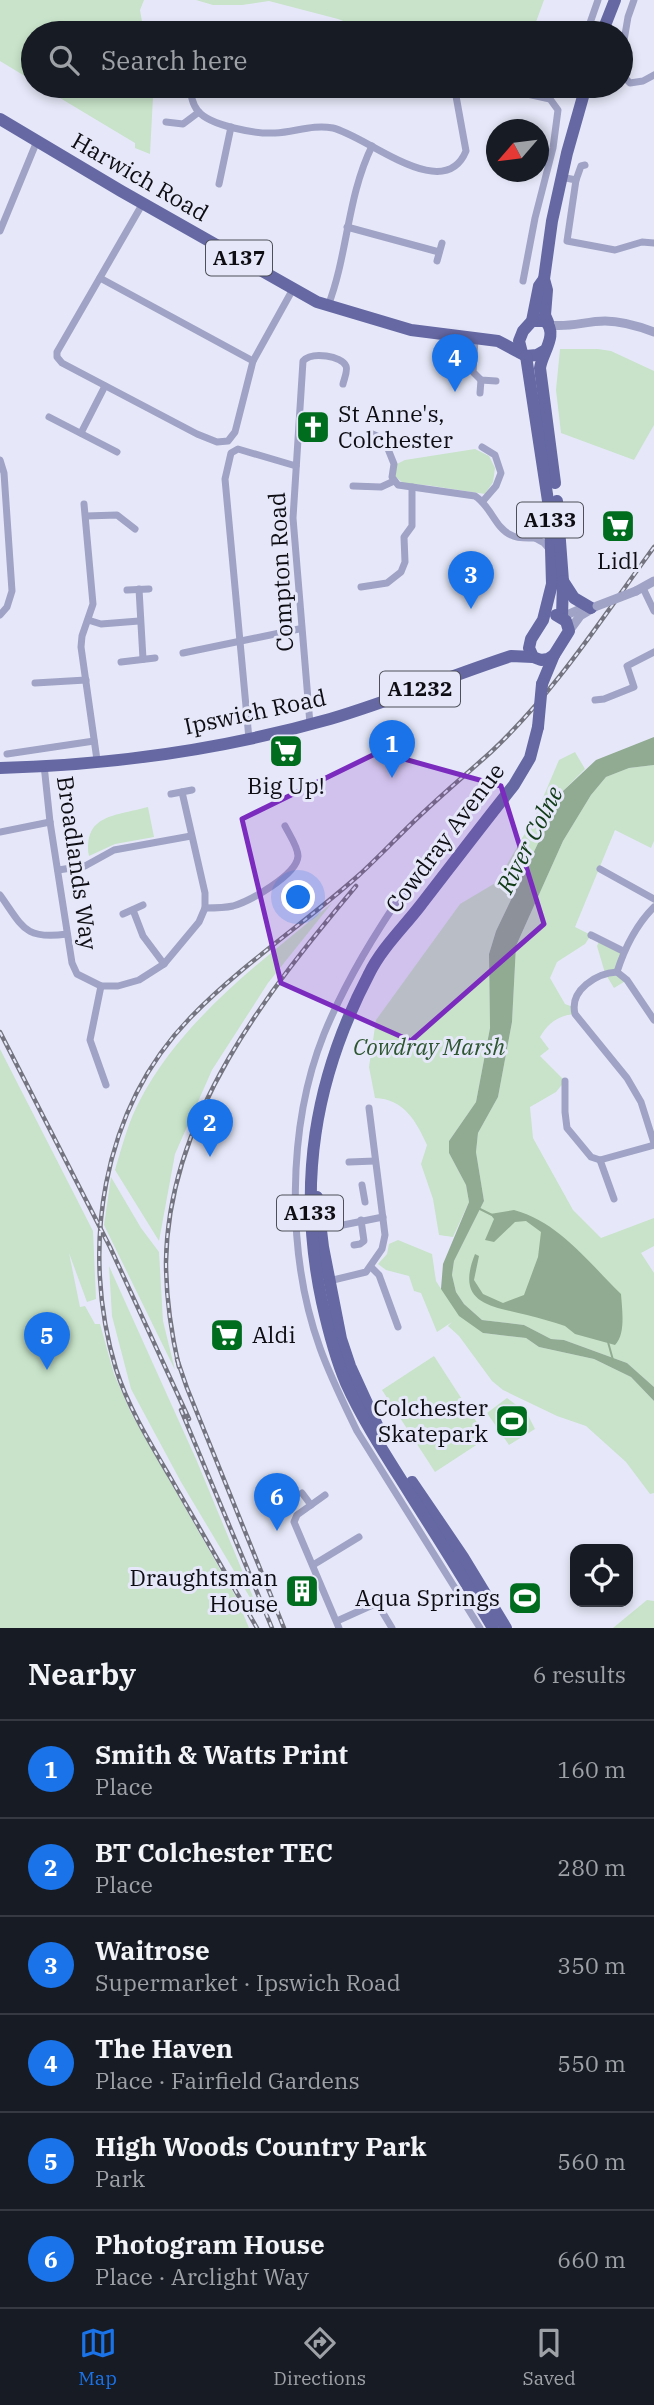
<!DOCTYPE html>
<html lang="en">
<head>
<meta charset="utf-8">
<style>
	:root { --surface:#171b24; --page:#20242c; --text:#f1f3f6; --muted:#9ea1a6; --line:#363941; --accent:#1a73e8 }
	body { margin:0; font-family:"IBM Plex Serif",serif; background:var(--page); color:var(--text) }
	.controls { position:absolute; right:21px; bottom:21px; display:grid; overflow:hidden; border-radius:14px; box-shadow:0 4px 10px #0003 }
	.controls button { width:63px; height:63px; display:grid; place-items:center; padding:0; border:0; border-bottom:2px solid var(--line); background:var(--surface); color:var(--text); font:35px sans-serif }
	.compass { position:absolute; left:486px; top:119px; width:63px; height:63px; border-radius:50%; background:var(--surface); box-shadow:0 4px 10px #0003; rotate:242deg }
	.you { position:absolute; left:299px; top:898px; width:24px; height:24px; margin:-18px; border:5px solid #fff; border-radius:50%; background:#1a73e8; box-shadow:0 0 0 10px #1a73e833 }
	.badge { display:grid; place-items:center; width:46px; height:46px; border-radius:50%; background:var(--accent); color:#fff; font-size:23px; font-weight:700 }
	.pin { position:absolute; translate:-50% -58px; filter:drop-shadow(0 2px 4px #0008) }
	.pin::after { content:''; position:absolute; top:37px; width:24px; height:21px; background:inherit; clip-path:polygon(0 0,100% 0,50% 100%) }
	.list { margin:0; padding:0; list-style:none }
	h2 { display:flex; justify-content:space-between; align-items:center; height:91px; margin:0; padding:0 28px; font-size:30px }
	h2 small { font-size:23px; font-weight:400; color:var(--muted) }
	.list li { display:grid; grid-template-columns:46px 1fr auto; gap:21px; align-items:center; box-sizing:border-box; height:98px; padding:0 28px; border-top:2px solid var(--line) }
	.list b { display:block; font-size:26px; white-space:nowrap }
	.list p { margin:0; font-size:23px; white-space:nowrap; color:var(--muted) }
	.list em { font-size:23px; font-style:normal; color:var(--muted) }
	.icon { flex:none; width:38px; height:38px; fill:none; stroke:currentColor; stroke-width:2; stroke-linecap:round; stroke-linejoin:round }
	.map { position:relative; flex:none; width:654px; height:1628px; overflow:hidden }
	.search { position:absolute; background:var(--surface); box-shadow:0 4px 10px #0003; left:21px; right:21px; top:21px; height:77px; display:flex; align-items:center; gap:18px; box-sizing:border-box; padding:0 24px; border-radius:38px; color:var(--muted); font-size:26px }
	.sheet { height:679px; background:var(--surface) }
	nav { display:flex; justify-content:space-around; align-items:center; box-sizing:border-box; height:98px; border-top:2px solid var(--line); background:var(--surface); font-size:19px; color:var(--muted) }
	nav a { display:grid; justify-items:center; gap:4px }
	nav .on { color:var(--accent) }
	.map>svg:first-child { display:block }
</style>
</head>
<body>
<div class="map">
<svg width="654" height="1628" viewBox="0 0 654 1628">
	<rect width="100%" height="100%" fill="#e6e8f9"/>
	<g fill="#c8e3c9">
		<polygon points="0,0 144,0 140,10 144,33 33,33 33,81 0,61"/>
		<polygon points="196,0 544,0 532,33 375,33 338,19 269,1 242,5 213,5"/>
		<polygon points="40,86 152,86 153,97 150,154 135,148 135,143"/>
		<polygon points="560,349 598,349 611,351 654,371 654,425 634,460 561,433 556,390"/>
		<polygon points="475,449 489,456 495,468 493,482 485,494 426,485 404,484 395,476 397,464 405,460"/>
		<path d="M575,752L585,769L563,791L496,931L489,954L490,1028L476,1102L449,1141V1153L466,1185L469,1202L453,1237L439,1235L433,1199L421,1164L427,1145C416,1121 404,1099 375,1098L369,1067L376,1020L460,904L497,882L536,814L559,760Z"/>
		<path d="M654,765V841L651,848L615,830L575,927L591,935L585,944L557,962L550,978L565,1004L573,1007L575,1014C559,1015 548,1023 540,1037L549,1049L540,1056L565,1081L556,1092L530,1107L533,1138L573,1210L601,1238L654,1218V1246L641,1253L654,1273V1387L627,1363L564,1340L551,1339L524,1325L482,1320L464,1304L456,1292L452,1275L454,1261L484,1201L476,1152L478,1133L498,1097L512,1022L516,946L563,841L591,795L606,777L629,768Z"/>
		<path d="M148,807L154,837L115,844L89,856C83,814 116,816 148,807Z"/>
		<path d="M332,903L268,983L212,1070L175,1154L159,1241L115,1170C122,1147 128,1122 140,1100C183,1018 262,961 332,903Z"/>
		<polygon points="600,939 623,951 617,972 627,980 614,988 605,973 597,946"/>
		<polygon points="0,1049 93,1231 96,1299 87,1302 69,1253 80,1307 85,1306 95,1324 100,1324 114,1374 131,1413 237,1599 249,1628 0,1628"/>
		<polygon points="111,1177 141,1228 159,1252 163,1321 175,1370 104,1225"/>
		<polygon points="398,1240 432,1254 436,1281 441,1289 483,1333 526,1338 539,1347 594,1359 631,1377 654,1401 654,1493 650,1494 626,1462 586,1426 557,1416 503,1390 492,1381 459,1336 448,1326 452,1322 437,1332 421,1293 414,1291 409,1276 386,1270 378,1264 387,1254 389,1244"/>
		<polygon points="109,1266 196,1459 261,1616 181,1482 131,1389 112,1316"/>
		<polygon points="434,1356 487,1438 435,1472 382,1390"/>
		<polygon points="507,1398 527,1413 535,1429 509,1445 487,1413"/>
		<polygon points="647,1600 654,1601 654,1628 613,1628"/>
	</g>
	<g fill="#90ab91">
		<polygon points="654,737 654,765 629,768 606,777 591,795 563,841 516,946 512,1022 498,1097 478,1133 476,1152 484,1201 454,1261 452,1275 456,1292 464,1304 482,1320 524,1325 551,1339 564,1340 627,1363 654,1387 654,1401 631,1377 594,1359 539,1347 526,1338 483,1333 459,1316 441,1289 443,1264 469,1202 466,1185 449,1153 449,1141 476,1102 490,1028 489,954 496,931 563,791 596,760"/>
		<path d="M514,1210C559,1222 589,1263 621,1294C622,1309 626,1334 615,1345L575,1334L565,1326C553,1322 540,1318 527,1315C490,1306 455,1304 475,1254L479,1256L474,1280L483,1294L503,1303L524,1295L538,1257L541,1232L526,1221L515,1222L494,1242L485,1240L494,1219L490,1214Z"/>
	</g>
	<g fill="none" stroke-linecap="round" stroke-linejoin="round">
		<g stroke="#90ab91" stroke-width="2">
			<polyline points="478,1208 492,1215"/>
			<polyline points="608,1342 613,1360"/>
		</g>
		<g stroke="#a0a3c5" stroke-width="7">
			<polyline points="598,0 590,23 604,28"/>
			<polyline points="145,33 146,33"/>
			<polyline points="621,58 628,17 634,0"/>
			<polyline points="621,74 630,83 643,81 654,75"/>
			<path d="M190,86C191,95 192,104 198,111C210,126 256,134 275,133C295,132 313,124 333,128C367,136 444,205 466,151L456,96L448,86"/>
			<polyline points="494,87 550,99 558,110 553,148 535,218 523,281"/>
			<polyline points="166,122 183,124 199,112"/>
			<polyline points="561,177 576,180 567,241 615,250 642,242 654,243"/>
			<polyline points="576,180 581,166 585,165"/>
			<polyline points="219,184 231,127"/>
			<polyline points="143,203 57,352 57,357 62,363 197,434 217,442 228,441 235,432 253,361 293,289"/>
			<polyline points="347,227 439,252"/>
			<polyline points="0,231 37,141"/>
			<polyline points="437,261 442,243"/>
			<polyline points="100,278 253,361"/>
			<path d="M328,306C348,254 347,197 372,146"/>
			<polyline points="475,339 473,372 481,380 496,381"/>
			<polyline points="480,393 481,380"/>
			<polyline points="49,417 117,452"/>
			<polyline points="81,433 105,386"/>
			<path d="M370,433L384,439L394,464L392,477L398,485L475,496C491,506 495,528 511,535C518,539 527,538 535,538"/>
			<polyline points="482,447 495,455 501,473 496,486 483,501"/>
			<polyline points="0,460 4,473 12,591 7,607 0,615"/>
			<polyline points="353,486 381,487 394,481"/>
			<polyline points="84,504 93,604 82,636 81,647 97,760"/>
			<polyline points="86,516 117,515 135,529"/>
			<polyline points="550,530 535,538 544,543 550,550"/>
			<polyline points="361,587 387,583 401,572 405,562 404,537 412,526 412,487"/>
			<polyline points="643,588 654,611"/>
			<polyline points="139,589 143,659"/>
			<polyline points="127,590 149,589"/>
			<polyline points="88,620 101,624 139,621"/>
			<polyline points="183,653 299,629"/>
			<polyline points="121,662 155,658"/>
			<polyline points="35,683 86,680"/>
			<polyline points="595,700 604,699 634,687 627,666 654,652"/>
			<path d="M310,724L293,518L303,361C312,351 342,356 346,366C348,371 344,379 343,384"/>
			<polyline points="249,739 225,479 231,453 238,449 296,466"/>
			<polyline points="7,754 94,741"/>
			<polyline points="44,765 50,822 72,963 77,974 101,986 118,986 139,980 164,964 199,922 205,908 205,893 182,792"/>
			<polyline points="171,794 192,790"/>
			<polyline points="0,832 50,822"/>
			<polyline points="600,869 654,899"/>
			<polyline points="58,870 85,866 114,850 191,836"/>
			<path d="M408,885C376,932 346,980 324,1034C287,1126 286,1254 320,1348C330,1376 344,1404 357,1431L480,1628"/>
			<path d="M0,895C23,927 24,940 67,934"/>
			<path d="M654,907C636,925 625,947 617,972L627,980L654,1020"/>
			<path d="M205,908C214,908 224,908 233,906C250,901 297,875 298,856C298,847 289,834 285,826"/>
			<polyline points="133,910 143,936 164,964"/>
			<polyline points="123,914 143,905"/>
			<polyline points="591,935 623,951"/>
			<path d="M617,972C597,973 569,990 575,1014L627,1078L641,1102L654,1143"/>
			<polyline points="101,986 90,1040 106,1085"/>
			<polyline points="565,1081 565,1112 567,1128 591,1157 600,1160 654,1145"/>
			<polyline points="600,1160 614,1199"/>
			<polyline points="349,1162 375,1161"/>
			<polyline points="362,1185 365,1202"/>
			<polyline points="338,1226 383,1217"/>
			<polyline points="354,1245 360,1244 364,1241 361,1220"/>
			<polyline points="371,1267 379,1275 398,1327"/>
			<polyline points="329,1281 366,1272 382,1249 385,1235 369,1108"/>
			<polyline points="302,1493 311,1505"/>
			<polyline points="325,1495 297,1515 294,1522 339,1628"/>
			<polyline points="313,1565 359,1537"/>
			<polyline points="337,1621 377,1603 392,1628"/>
		</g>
		<g stroke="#a0a3c5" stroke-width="9">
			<path d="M550,325C569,328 586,321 605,321C622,321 638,326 654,332"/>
			<polyline points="636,591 654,581"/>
			<polyline points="562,617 578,610 587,609"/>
			<polyline points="569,631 580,616 595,607"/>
		</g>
		<g stroke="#6568a3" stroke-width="12">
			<polyline points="602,33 615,0"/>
			<polyline points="0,119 121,191 317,302 411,330 498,341 526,356 537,355 544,351"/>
			<path d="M532,321H545C559,334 542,353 540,368L555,483"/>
			<polyline points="548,322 545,315 547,290 544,279 552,221 567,153 586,86"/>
			<polyline points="522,353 519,341 523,331 532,321 539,286 544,279"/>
			<polyline points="526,356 550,514 552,584 543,620 531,639 529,648 533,657 541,660 548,659 554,655"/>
			<polyline points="557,501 563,581 562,617"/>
			<polyline points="563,581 574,598 591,608"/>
			<polyline points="542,684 554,655 569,631 566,621 556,615"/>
			<path d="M0,768C111,765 224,749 330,719C391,701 450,676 511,656L533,657"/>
			<polyline points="317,1197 323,1247 341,1339 350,1366 377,1425"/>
			<polyline points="412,1482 463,1557 506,1628"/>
			<path d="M493,1628C467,1584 440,1541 412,1497C389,1460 364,1423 346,1383C335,1357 328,1329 322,1302C297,1185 314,1079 369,974C381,949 403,928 420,906C451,866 482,825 514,785L530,758L538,727"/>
		</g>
		<g stroke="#73747f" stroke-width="4.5">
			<g id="rail">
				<polyline points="0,1032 110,1247 189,1419"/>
				<polyline points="177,1359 187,1388 284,1628"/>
				<path d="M179,1367C171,1332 166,1298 166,1262C168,1116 267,992 356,886"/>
				<polyline points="181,1410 272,1628"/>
				<path d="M257,1628C228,1578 199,1528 170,1477C150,1443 128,1407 116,1369C80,1250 101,1110 190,1018C241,965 304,924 359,875C382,854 403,831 426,810C447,790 470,771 491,752C556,691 602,618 654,547"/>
			</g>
		</g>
		<use href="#rail" stroke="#e6e8f9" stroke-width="2" stroke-dasharray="5" stroke-linecap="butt"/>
		<polyline stroke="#a0a3c5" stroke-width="9" points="597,606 636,591"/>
		<polyline stroke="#6568a3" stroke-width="12" points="538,727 542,684"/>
	</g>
	<path fill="#7b2cbf" fill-opacity="0.2" stroke="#7b2cbf" stroke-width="5" stroke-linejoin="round" d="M379,752L501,786L544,924L411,1041L281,983L242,819Z"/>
	<defs>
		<g id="church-square" transform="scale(1.75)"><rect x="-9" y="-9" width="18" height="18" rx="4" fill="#006d1e" stroke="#e6e8f9"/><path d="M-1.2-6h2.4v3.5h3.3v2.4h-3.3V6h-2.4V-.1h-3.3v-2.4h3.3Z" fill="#fff"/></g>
		<g id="supermarket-square" transform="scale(1.75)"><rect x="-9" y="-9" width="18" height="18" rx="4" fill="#006d1e" stroke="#e6e8f9"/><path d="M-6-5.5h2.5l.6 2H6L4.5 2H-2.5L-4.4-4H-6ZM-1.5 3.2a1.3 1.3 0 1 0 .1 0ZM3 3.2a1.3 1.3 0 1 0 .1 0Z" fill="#fff"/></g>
		<g id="stadium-square" transform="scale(1.75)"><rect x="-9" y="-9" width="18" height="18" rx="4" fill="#006d1e" stroke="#e6e8f9"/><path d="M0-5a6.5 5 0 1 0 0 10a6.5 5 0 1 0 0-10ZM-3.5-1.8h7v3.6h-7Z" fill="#fff"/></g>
		<g id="building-square" transform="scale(1.75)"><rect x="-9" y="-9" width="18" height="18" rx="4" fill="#006d1e" stroke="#e6e8f9"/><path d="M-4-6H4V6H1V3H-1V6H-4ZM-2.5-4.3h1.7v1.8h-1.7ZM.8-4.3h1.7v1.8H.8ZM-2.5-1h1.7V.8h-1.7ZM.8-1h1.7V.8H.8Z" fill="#fff"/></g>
	</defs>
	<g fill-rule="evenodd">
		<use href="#church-square" x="313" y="427"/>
		<use href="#supermarket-square" x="618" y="526"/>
		<use href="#supermarket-square" x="286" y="751"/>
		<use href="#supermarket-square" x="227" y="1335"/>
		<use href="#stadium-square" x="512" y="1421"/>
		<use href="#building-square" x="302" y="1591"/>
		<use href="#stadium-square" x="525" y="1598"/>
	</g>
	<g text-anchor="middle" stroke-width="6" stroke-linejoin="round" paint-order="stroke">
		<g fill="#e6e8f9" stroke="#4e4f58" stroke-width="2">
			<rect x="206" y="240.5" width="66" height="35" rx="5"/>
			<rect x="517" y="502.5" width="66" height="35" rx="5"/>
			<rect x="380" y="671.5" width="80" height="35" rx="5"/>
			<rect x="277" y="1195.5" width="66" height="35" rx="5"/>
		</g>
		<g font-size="21" font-weight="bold" fill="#0d0d13">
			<text x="239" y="265">A137</text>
			<text x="550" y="527">A133</text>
			<text x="420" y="696">A1232</text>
			<text x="310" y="1220">A133</text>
		</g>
		<g font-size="23" fill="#0d0d13" stroke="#e6e8f9">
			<text transform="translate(140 177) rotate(30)" y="8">Harwich Road</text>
			<text transform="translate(281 572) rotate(-93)" y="8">Compton Road</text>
			<text transform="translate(255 712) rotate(-12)" y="8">Ipswich Road</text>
			<text transform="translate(445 838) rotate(-53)" y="8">Cowdray Avenue</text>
			<text transform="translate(77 863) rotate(82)" y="8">Broadlands Way</text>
		</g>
		<g font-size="23" fill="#0d0d13" stroke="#e6e8f9" text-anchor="end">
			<text x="338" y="422" text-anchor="start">St Anne's,<tspan x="338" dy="26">Colchester</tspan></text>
			<text x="618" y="569" text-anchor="middle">Lidl</text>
			<text x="286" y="794" text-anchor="middle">Big Up!</text>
			<text x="252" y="1343" text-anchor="start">Aldi</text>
			<text x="488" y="1416">Colchester<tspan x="488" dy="26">Skatepark</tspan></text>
			<text x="278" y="1586">Draughtsman<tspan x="278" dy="26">House</tspan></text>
			<text x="500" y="1606">Aqua Springs</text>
		</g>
		<g font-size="23" font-style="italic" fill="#2d5630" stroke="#e6e8f9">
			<text x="429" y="1055">Cowdray Marsh</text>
		</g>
		<g font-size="24" font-style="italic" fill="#103b16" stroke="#e6e8f9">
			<text transform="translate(530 840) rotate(-63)" y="8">River Colne</text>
		</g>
	</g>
</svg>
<div class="controls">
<button><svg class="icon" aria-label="locate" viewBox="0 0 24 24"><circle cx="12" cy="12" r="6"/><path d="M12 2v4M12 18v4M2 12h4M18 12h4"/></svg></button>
</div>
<svg class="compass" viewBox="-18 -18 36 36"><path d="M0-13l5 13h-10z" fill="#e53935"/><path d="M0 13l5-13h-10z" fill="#9ea1a6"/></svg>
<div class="you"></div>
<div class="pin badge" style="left:392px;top:778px">1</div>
<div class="pin badge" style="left:210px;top:1157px">2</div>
<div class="pin badge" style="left:471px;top:609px">3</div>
<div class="pin badge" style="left:455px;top:392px">4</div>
<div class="pin badge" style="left:47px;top:1370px">5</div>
<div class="pin badge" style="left:277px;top:1531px">6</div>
<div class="search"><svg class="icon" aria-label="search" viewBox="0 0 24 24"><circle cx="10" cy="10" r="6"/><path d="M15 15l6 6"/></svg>Search here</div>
</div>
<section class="sheet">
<h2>Nearby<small>6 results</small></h2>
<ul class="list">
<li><span class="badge">1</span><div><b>Smith &amp; Watts Print</b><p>Place</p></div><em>160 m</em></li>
<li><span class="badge">2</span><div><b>BT Colchester TEC</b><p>Place</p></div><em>280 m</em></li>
<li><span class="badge">3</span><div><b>Waitrose</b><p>Supermarket · Ipswich Road</p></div><em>350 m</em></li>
<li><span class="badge">4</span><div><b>The Haven</b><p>Place · Fairfield Gardens</p></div><em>550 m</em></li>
<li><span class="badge">5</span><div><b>High Woods Country Park</b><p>Park</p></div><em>560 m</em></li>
<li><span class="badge">6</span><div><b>Photogram House</b><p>Place · Arclight Way</p></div><em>660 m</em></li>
</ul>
</section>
<nav>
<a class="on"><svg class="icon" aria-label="map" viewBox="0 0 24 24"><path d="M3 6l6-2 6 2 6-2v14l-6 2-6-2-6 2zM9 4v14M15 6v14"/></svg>Map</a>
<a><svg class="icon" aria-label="directions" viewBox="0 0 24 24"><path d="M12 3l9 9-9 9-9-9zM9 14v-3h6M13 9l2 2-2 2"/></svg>Directions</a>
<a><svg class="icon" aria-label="saved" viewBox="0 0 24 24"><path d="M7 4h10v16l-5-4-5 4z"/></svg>Saved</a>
</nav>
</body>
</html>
